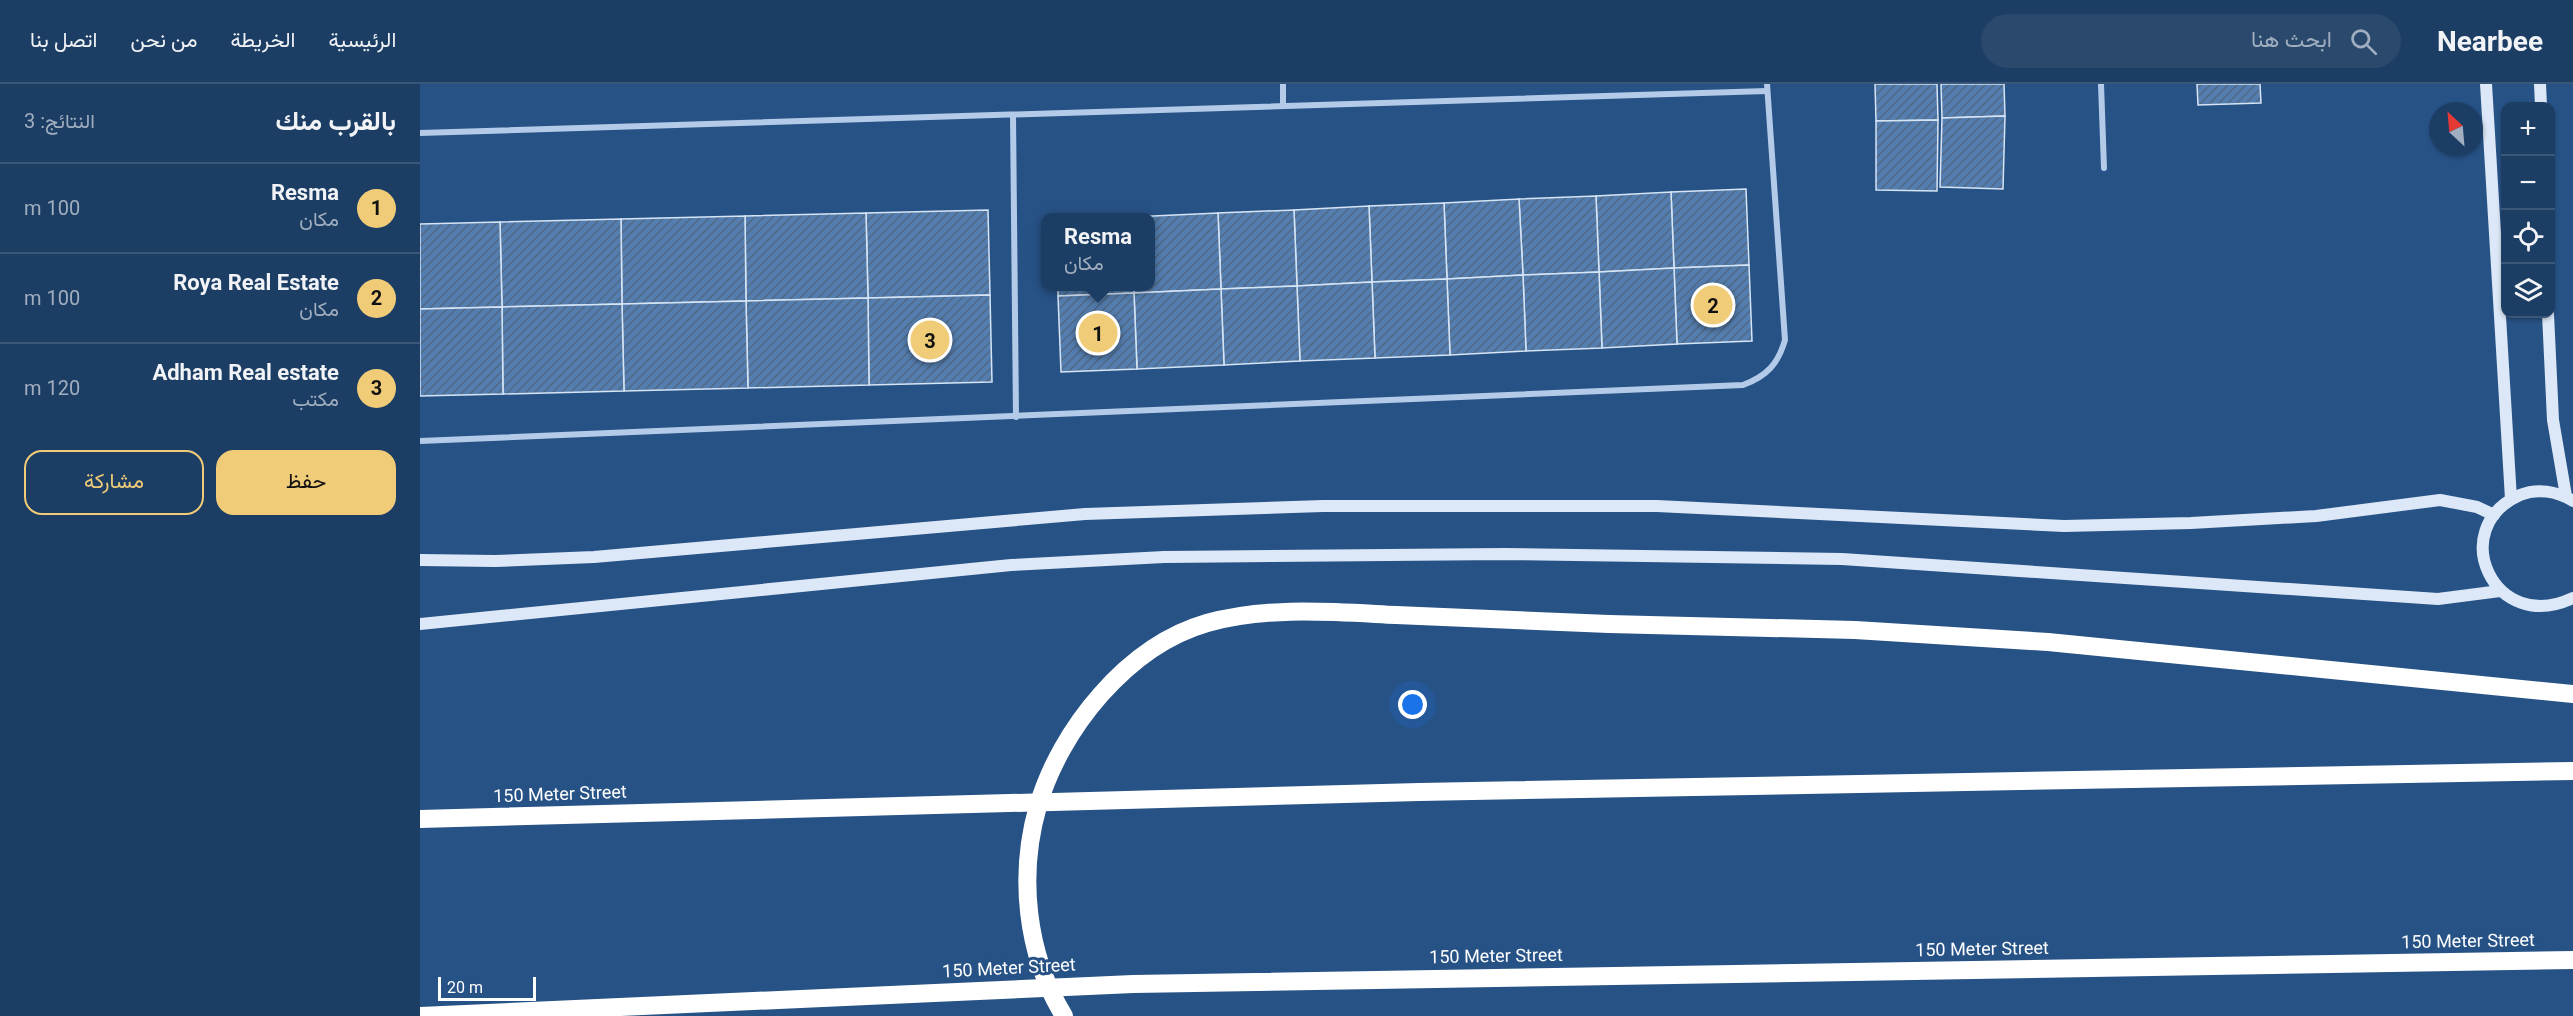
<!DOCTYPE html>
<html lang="ar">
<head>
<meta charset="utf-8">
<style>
	:root { --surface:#1d3e64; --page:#2a496d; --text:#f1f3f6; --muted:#a0aebf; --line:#3b5778; --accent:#f0cc78 }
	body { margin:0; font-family:Roboto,Vazirmatn,sans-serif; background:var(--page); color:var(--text); direction:rtl }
	.controls { position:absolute; right:18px; top:18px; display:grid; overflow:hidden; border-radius:12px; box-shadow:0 2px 4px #0004 }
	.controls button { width:54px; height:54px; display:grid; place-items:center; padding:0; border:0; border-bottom:2px solid var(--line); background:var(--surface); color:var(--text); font:30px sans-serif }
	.compass { position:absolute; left:2009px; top:18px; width:54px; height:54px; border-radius:50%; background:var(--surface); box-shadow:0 2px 4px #0004; rotate:334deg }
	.scale { position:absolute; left:18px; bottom:15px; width:98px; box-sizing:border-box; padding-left:6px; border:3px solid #fff; border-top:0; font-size:16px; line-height:21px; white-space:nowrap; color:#fff; -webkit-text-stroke:4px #275286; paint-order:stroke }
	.you { position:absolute; left:993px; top:621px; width:21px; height:21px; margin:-15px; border:4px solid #fff; border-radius:50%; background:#1a73e8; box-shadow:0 0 0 9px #1a73e833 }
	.badge { display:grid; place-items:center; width:39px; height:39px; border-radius:50%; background:var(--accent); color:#111; font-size:20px; font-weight:700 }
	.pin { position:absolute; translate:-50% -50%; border:3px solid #fff; box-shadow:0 2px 6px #0006 }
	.popup { position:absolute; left:621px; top:129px; width:114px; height:78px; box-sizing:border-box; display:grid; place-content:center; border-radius:12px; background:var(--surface); filter:drop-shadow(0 2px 4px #0005); font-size:20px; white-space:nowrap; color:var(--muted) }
	.popup b { font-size:22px; color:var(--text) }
	.popup::after { content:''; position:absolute; left:50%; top:100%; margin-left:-12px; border:12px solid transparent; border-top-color:var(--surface) }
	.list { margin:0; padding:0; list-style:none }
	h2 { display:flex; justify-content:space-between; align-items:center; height:78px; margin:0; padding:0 24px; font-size:26px }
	h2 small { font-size:20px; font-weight:400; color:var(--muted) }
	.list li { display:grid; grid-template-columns:39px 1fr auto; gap:18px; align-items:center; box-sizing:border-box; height:90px; padding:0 24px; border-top:2px solid var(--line) }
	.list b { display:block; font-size:22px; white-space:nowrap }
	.list p { margin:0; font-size:20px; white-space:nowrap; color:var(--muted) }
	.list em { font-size:20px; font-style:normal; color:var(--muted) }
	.actions { display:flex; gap:12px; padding:18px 24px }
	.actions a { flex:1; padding:14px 0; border:2px solid var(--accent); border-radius:18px; text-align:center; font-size:21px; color:var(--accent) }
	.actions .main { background:var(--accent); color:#111 }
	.icon { flex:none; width:33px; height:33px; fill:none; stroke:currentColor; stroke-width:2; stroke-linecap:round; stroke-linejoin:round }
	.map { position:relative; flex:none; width:2153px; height:932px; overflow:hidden; direction:ltr }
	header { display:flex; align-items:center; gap:36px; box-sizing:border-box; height:84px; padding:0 30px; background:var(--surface); border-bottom:2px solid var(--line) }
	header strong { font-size:28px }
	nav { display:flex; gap:33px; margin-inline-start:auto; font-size:21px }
	.search { width:420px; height:54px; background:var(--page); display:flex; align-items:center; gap:15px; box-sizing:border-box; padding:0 21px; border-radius:33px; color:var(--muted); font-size:22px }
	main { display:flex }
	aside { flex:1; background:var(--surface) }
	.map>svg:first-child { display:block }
</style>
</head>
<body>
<header>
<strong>Nearbee</strong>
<div class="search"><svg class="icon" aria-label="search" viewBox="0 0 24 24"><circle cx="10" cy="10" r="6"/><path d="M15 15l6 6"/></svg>ابحث هنا</div>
<nav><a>الرئيسية</a><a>الخريطة</a><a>من نحن</a><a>اتصل بنا</a></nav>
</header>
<main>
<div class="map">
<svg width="2153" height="932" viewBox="0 0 2153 932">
	<defs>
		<pattern id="building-hatch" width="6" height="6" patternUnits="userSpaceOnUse" patternTransform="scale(1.5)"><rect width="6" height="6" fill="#547eb0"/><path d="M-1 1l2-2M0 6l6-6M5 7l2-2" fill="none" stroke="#506883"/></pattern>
	</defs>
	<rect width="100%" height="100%" fill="#275286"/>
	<g fill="url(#building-hatch)" stroke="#d6e5f6" stroke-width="1.5">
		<polygon points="1455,0 1517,0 1518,36 1456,37"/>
		<polygon points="1521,0 1584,0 1585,32 1522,34"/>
		<polygon points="1777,0 1840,0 1841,19 1778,21"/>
		<polygon points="1585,32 1583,105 1520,103 1522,34"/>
		<polygon points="1518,36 1517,107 1456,106 1456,37"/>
		<polygon points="1326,105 1329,181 1254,184 1251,108"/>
		<polygon points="1251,108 1254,184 1179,188 1176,112"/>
		<polygon points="1176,112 1179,188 1103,191 1099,115"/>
		<polygon points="1099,115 1103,191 1027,195 1024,119"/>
		<polygon points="1024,119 1027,195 952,198 949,122"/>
		<polygon points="949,122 952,198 877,202 874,126"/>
		<polygon points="568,126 570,211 448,214 446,129"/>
		<polygon points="874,126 877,202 801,205 798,129"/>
		<polygon points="446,129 448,214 326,217 325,132"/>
		<polygon points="798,129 801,205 714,209 714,202 730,202 730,134 711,133"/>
		<polygon points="325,132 326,217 202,220 201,135"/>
		<polygon points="201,135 202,220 82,223 80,138"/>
		<polygon points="80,138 82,223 0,225 0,140"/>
		<polygon points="1329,181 1332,257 1257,260 1254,184"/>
		<polygon points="1254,184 1257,260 1182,264 1179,188"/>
		<polygon points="1179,188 1182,264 1106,267 1103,191"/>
		<polygon points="1103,191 1106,267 1030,271 1027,195"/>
		<polygon points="1027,195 1030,271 955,274 952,198"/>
		<polygon points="952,198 955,274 880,277 877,202"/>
		<polygon points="638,202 714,202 714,209 638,212"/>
		<polygon points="877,202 880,277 804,281 801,205"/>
		<polygon points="801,205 804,281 717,285 714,209"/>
		<polygon points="714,209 717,285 641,288 638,212"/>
		<polygon points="570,211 572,298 449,301 448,214"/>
		<polygon points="448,214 449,301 328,304 326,217"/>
		<polygon points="326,217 328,304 204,307 202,220"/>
		<polygon points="202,220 204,307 83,310 82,223"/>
		<polygon points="82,223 83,310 0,312 0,225"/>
	</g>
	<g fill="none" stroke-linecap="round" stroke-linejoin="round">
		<g stroke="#b3cbe8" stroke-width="6">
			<polyline points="863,0 863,22"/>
			<polyline points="1681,0 1684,84"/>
			<polyline points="593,31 596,333"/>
			<polyline points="0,49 1347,7"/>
			<path d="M0,357L1323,301C1347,292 1358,280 1365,256L1347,0"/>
		</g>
		<g stroke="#dce8f7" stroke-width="12">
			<polyline points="2066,0 2091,415"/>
			<polyline points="2120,0 2121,22"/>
			<polyline points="2128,230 2133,336 2146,412"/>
			<path d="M2153,417C2137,407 2117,404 2100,411C2025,444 2074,552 2153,514"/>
			<polyline points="0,476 75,477 174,473 665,430 903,422 1237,422 1644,442 1771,439 1896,432 2020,416 2057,423 2074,431"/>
			<polyline points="0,540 591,481 744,473 1085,470 1422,475 2018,515 2080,507"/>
		</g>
		<g stroke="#fff" stroke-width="18">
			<polyline points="1189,540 1435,546 1628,558 2153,610"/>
			<polyline points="0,735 999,708 2153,687"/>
			<polyline points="0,932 713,900 2153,876"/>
		</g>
		<path stroke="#fff" stroke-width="18" d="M644,932C606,870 598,791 618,722C640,646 707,562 787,539C848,522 914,528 976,531C1047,534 1118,537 1189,540"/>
	</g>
	<g text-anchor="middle" stroke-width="6" stroke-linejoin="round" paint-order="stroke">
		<g font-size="18" fill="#fff" stroke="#275286">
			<text transform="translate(140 710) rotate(-2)" y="6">150 Meter Street</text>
			<text transform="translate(2048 857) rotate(-1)" y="6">150 Meter Street</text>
			<text transform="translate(1562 865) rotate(-1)" y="6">150 Meter Street</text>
			<text transform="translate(1076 872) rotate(-1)" y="6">150 Meter Street</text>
			<text transform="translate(589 884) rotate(-3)" y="6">150 Meter Street</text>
		</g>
	</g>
</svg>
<div class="controls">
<button>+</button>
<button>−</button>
<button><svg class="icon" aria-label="locate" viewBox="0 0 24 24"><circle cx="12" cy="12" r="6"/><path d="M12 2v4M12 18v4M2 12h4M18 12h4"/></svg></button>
<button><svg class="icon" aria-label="layers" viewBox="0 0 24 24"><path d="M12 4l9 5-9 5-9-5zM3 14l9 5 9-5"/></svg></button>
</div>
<svg class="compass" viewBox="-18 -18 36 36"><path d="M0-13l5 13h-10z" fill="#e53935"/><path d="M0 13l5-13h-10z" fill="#a0aebf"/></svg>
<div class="scale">20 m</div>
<div class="you"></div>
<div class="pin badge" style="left:678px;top:249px">1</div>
<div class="popup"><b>Resma</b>مكان</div>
<div class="pin badge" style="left:1293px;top:221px">2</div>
<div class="pin badge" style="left:510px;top:256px">3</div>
</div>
<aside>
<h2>بالقرب منك<small>النتائج: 3</small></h2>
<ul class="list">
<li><span class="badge">1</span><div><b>Resma</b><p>مكان</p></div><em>100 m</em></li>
<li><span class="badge">2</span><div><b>Roya Real Estate</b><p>مكان</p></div><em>100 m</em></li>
<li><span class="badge">3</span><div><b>Adham Real estate</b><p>مكتب</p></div><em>120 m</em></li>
</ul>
<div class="actions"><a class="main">حفظ</a><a>مشاركة</a></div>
</aside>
</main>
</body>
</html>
